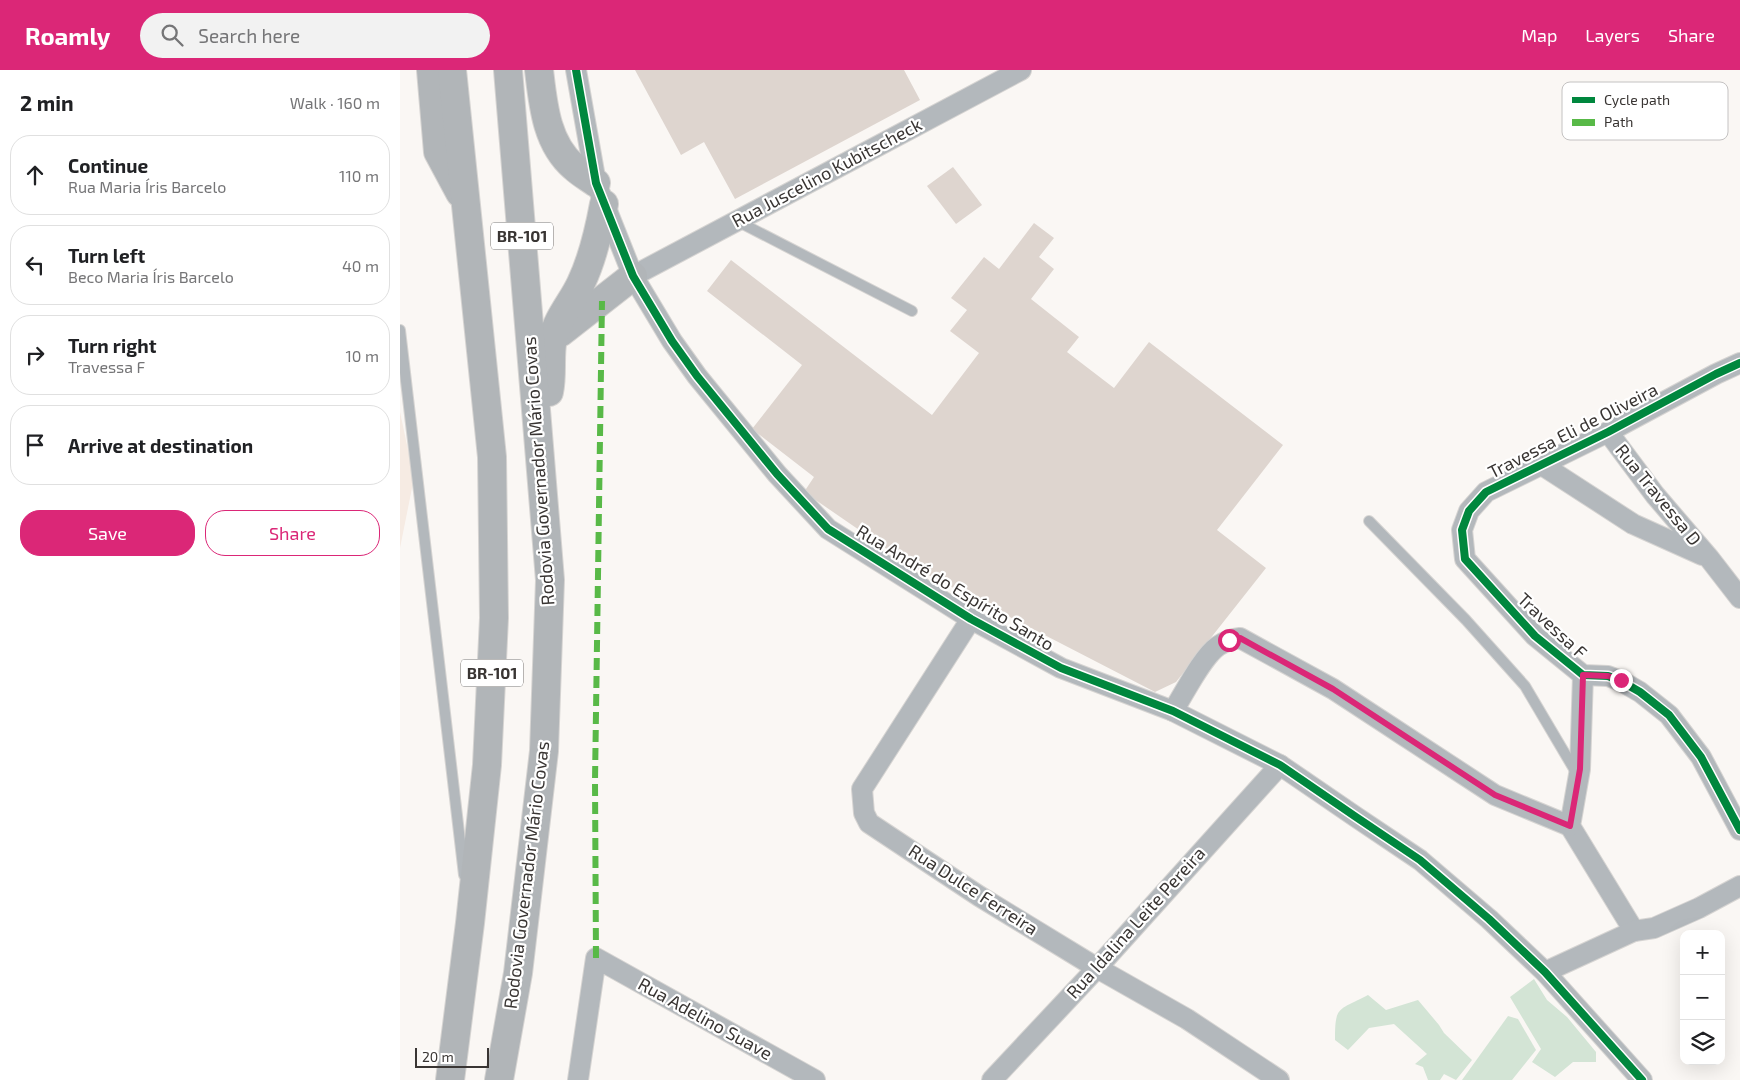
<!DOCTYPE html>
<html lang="en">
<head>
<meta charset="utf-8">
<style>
	:root { --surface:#fff; --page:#f2f2f2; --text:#202124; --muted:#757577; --line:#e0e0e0; --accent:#db2777 }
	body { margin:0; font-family:"Exo 2",sans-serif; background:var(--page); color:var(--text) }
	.controls { position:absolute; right:15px; bottom:15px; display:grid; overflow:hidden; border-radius:10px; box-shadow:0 5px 20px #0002 }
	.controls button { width:45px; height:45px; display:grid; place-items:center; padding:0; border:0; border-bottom:1px solid var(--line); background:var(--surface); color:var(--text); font:25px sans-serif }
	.scale { position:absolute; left:15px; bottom:12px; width:74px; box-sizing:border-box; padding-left:5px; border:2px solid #393533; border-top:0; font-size:14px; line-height:18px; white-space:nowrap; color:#393533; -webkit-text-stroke:4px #fff; paint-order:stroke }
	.stop { position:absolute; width:15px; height:15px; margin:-11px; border:4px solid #db2777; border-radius:50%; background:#fff }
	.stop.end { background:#db2777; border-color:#fff; box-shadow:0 1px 5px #0008 }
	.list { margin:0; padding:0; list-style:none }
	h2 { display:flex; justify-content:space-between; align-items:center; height:65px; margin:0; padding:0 20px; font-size:21px }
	h2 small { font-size:16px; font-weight:400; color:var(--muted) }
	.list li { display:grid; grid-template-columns:32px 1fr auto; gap:15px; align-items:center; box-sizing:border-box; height:80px; margin:0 10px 10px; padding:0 10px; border:1px solid var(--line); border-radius:20px }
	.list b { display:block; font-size:19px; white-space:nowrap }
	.list p { margin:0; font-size:16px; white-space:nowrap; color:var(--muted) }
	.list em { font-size:16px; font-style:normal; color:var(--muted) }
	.actions { display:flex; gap:10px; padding:15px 20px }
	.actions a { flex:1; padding:11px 0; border:1px solid var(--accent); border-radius:20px; text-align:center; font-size:18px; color:var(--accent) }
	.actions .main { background:var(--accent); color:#fff }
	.icon { flex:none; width:28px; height:28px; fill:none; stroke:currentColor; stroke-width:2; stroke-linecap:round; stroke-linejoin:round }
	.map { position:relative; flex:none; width:1340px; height:1010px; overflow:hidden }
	header { display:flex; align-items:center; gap:30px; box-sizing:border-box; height:70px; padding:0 25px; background:var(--accent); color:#fff }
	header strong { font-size:24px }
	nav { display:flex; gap:28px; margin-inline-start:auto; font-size:18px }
	.search { width:350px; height:45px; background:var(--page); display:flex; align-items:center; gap:12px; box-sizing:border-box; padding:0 18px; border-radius:28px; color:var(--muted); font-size:19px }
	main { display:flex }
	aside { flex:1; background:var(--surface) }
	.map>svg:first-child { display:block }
</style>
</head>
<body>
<header>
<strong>Roamly</strong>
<div class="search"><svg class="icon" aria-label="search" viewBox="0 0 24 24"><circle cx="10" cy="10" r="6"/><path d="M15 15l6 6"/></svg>Search here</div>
<nav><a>Map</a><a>Layers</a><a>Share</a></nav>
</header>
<main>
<aside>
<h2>2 min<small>Walk · 160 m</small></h2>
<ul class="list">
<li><svg class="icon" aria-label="ahead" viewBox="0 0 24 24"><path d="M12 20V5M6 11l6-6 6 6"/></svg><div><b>Continue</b><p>Rua Maria Íris Barcelo</p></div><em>110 m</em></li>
<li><svg class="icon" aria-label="left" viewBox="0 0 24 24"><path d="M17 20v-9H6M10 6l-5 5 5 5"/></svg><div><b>Turn left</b><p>Beco Maria Íris Barcelo</p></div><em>40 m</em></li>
<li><svg class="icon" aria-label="right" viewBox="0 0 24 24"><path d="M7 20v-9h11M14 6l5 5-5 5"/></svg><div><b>Turn right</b><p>Travessa F</p></div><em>10 m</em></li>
<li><svg class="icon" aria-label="arrive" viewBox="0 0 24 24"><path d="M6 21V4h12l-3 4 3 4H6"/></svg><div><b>Arrive at destination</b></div></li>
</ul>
<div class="actions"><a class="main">Save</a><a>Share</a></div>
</aside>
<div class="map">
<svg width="1340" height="1010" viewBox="0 0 1340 1010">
	<rect width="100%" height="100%" fill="#faf7f4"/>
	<polygon fill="#f6ebe3" points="0,342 14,408 0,478"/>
	<g fill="#d3e4d5">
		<polygon points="1134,909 1147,930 1167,947 1196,982 1196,992 1173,992 1155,1007 1132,992 1141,979 1110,927"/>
		<path d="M968,925L986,940L1018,930L1039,955L1044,963L1072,990L1056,1010L1044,1004L1040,1010H1028L1023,997L1015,994L1027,984L994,954L969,958L948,980L935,970C935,935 938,941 968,925Z"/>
		<polygon points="1108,946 1118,949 1136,980 1112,1010 1062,1010"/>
	</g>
	<g fill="#ded5cf">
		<polygon points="235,0 504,0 520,30 335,129 304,72 281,85"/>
		<polygon points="553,97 582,135 556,154 527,116"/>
		<polygon points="634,153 654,168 639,187 654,199 631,229 679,267 667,282 714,318 749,272 883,375 817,460 866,498 776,612 755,622 513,497 404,422 414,407 352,359 402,295 307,221 331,190 532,345 579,283 550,261 567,240 551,228 584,187 599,199"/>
	</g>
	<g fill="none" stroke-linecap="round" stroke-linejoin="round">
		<g stroke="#d6d4d2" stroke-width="12">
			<g id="service">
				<polyline points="337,151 512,241"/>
				<polyline points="0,260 64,805"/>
				<polyline points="969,451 1066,550 1125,616 1177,704"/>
			</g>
		</g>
		<g stroke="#d6d4d2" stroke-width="22">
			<g id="minor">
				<polyline points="176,0 196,113 233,206 272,271 297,306 377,404 428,459 571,549 661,598 773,641 880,695 956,747 1020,790 1089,849 1145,902 1242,1010"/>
				<polyline points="233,206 621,0"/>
				<polyline points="1340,293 1316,304 1208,362 1086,422 1069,441 1062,460 1065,489 1135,566 1183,605 1208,606 1221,611 1240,622 1269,645 1301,687 1340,760"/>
				<polyline points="1208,362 1255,425 1309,488 1340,528"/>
				<polyline points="1142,395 1233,454 1302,485"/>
				<polyline points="571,549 462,719 464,743 469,753 579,826 697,898 787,949 879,1010"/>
				<polyline points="1183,605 1180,699 1170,756 1234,861"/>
				<path d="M773,641C784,624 802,587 818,576C825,571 832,569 840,568L933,619L1095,725L1170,756"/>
				<polyline points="1145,902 1234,861 1254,858 1299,838 1340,816"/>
				<polyline points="178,1010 196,888 415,1010"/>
				<polyline points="592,1010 697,898 880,695"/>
			</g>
		</g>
		<g stroke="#d6d4d2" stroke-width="30">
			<g id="motorway">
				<polyline points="31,0 38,82 60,123"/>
				<path d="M139,0C143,34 146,73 174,97C180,103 189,108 196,113"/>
				<polyline points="160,263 233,206"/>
				<path d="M149,322C153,304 149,285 153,268C157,248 173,231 181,213C193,188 199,161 204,134"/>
				<polyline points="50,1010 70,853 87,695 94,548 92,387 52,0"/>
				<polyline points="99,1010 118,903 144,681 150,510 108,0"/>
			</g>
		</g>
		<use href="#service" stroke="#b3b8bc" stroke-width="10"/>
		<use href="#minor" stroke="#b3b8bc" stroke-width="20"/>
		<use href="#motorway" stroke="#b1b5b8" stroke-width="28"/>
		<polyline stroke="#58b947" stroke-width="6" stroke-dasharray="12 6" stroke-linecap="butt" points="196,888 195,711 202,231"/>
		<g stroke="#fff" stroke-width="11">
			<g id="cycleway">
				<polyline points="176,0 196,113 233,206 272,271 297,306 377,404 428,459 571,549 661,598 773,641 880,695 956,747 1020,790 1089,849 1145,902 1242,1010"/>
				<polyline points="1340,293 1316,304 1208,362 1086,422 1069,441 1062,460 1065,489 1135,566 1183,605 1208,606 1221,611 1240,622 1269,645 1301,687 1340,760"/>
			</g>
		</g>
		<use href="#cycleway" stroke="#00873e" stroke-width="8"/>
	</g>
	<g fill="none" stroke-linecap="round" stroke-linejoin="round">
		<polyline stroke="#db2777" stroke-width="6" points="829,570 840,568 933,619 1095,725 1170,756 1180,699 1183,605 1208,606 1221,610"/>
	</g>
	<g text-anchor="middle" stroke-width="4.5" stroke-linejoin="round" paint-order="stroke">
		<g fill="#fff" stroke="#747270" stroke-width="1">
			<rect x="91" y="152.5" width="62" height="27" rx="4"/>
			<rect x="61" y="589.5" width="62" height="27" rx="4"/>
		</g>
		<g font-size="16" font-weight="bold" fill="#393533">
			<text x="122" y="172">BR-101</text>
			<text x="92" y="609">BR-101</text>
		</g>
		<g font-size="18" fill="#393533" stroke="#fff">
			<text transform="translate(427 103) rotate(-28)" y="6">Rua Juscelino Kubitscheck</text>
			<text transform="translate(1173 361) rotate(-27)" y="6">Travessa Eli de Oliveira</text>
			<text transform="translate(139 401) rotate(-94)" y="6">Rodovia Governador Mário Covas</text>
			<text transform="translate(1258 425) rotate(51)" y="6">Rua Travessa D</text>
			<text transform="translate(555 518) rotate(31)" y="6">Rua André do Espírito Santo</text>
			<text transform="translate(1152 556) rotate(43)" y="6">Travessa F</text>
			<text transform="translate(127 805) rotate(-83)" y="6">Rodovia Governador Mário Covas</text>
			<text transform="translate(573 820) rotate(33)" y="6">Rua Dulce Ferreira</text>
			<text transform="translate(736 853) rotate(-48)" y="6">Rua Idalina Leite Pereira</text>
			<text transform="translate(305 949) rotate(29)" y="6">Rua Adelino Suave</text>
		</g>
	</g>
	<rect x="1162" y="12" width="166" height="58" rx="8" fill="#fff" stroke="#c4c2c2" stroke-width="1"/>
	<rect x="1172" y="27" width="23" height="6" fill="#00873e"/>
	<rect x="1172" y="49" width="23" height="7" fill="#58b947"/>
	<g font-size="14" fill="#393533">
		<text x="1204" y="35">Cycle path</text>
		<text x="1204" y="57">Path</text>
	</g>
</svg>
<div class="controls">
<button>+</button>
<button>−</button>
<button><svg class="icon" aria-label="layers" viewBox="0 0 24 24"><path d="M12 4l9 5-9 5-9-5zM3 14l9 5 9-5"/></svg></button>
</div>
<div class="scale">20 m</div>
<div class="stop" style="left:829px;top:570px"></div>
<div class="stop end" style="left:1221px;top:610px"></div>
</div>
</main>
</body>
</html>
